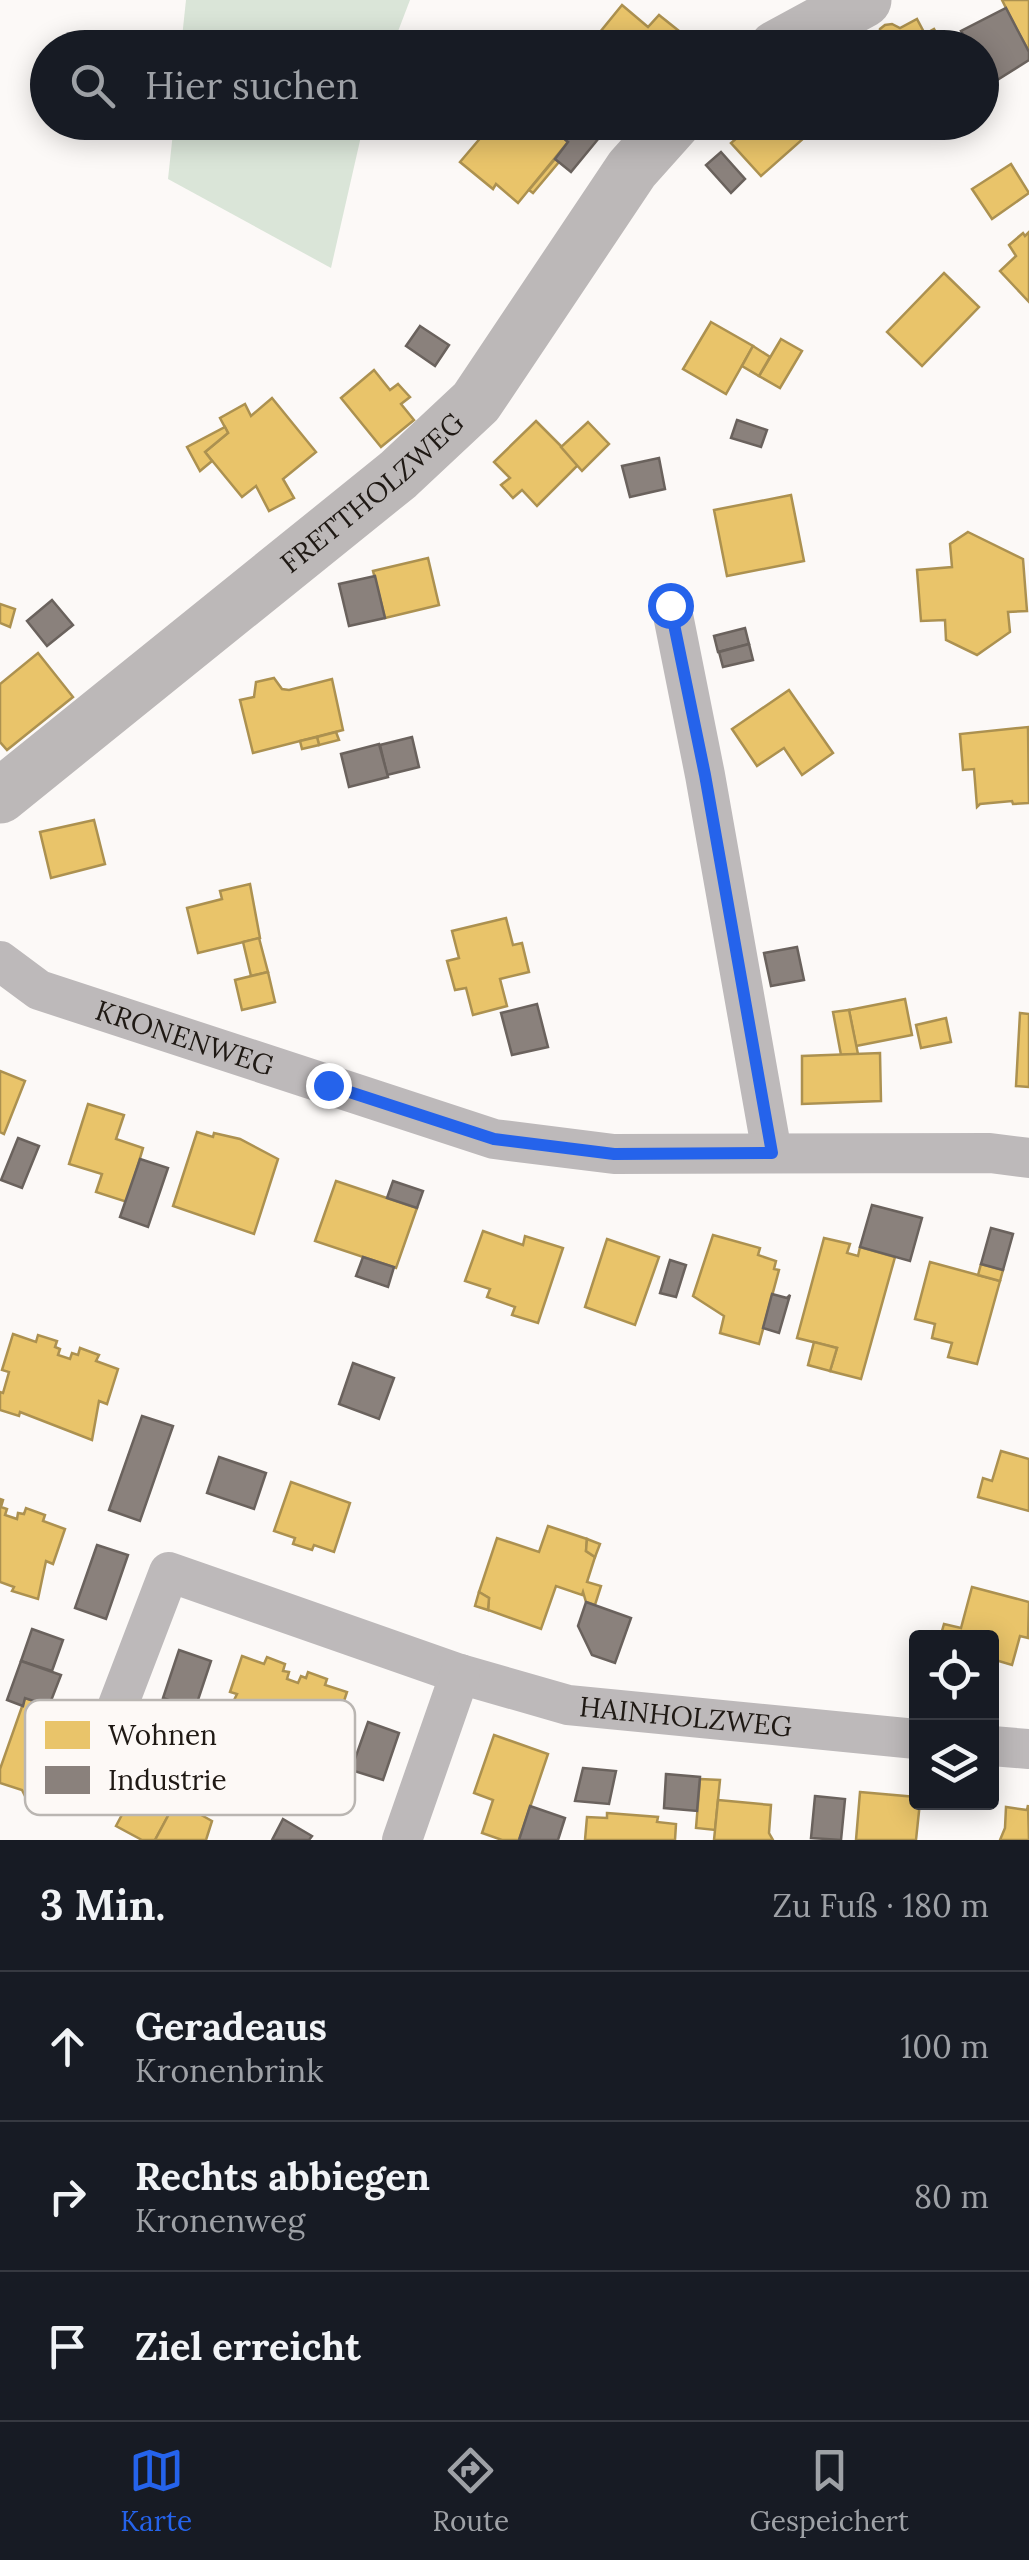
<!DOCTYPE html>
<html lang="de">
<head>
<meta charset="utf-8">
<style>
	:root { --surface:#171b24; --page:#242831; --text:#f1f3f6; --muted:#9ea1a6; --line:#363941; --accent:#2563eb }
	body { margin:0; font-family:Lora,serif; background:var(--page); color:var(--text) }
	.controls { position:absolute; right:30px; bottom:30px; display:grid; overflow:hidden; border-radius:10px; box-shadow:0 5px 25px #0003 }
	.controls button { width:90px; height:90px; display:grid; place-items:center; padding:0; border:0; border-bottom:2px solid var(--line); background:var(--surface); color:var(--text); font:50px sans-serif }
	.stop { position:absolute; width:30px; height:30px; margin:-22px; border:8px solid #2563eb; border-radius:50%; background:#fff }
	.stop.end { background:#2563eb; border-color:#fff; box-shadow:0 2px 10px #0008 }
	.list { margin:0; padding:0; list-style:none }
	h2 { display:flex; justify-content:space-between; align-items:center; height:130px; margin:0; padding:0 40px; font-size:42px }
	h2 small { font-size:32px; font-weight:400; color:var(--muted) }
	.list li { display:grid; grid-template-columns:65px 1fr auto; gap:30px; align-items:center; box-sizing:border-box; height:150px; padding:0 40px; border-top:2px solid var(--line) }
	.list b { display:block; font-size:38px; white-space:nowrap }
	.list p { margin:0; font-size:32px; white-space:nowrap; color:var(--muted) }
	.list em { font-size:32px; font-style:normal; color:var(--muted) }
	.icon { flex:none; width:55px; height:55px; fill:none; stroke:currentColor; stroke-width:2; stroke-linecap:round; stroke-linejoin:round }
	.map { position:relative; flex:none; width:1029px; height:1840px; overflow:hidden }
	.search { position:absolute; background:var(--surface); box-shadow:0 5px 25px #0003; left:30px; right:30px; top:30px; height:110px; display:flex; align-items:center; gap:25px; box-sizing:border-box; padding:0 35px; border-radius:55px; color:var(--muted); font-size:38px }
	.sheet { height:580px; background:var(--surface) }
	nav { display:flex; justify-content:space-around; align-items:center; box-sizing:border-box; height:140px; border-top:2px solid var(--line); background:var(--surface); font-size:28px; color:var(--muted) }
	nav a { display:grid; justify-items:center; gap:5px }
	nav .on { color:var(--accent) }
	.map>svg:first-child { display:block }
</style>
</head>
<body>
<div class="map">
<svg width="1029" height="1840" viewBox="0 0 1029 1840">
	<rect width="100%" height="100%" fill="#fcf9f7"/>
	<g fill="#dae5d8">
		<polygon points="186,0 410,0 392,47 181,47"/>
		<polygon points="174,123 364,123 331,268 168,179"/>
	</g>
	<g fill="#e9c46a" stroke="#ac9150" stroke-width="2.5">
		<polygon points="1002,0 1029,0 1029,52 1015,26"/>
		<polygon points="622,5 648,27 659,15 684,35 673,48 587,48"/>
		<polygon points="917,19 925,34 934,29 943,45 937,48 866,48 879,40 880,29 885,25 892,24 900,28"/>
		<polygon points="494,122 501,122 515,134 524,122 546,122 568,142 518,203 496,184 493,189 460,162"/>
		<polygon points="740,122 790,122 804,138 761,176 731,143 746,130"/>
		<polygon points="555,159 559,162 533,193 529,190"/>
		<polygon points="1011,164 1029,193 992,219 972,189"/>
		<polygon points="1029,232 1029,302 1000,271 1016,256 1009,245 1023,233 1025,236"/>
		<polygon points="944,273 979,307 922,366 887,332"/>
		<polygon points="711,322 753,346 726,394 683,369"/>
		<polygon points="781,339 802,351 780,388 759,376"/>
		<polygon points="753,346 770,357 759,376 742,366"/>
		<polygon points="374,370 390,390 398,384 410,397 401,404 414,420 381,447 341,398"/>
		<polygon points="272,398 316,452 283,479 294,498 269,511 256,486 242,497 205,452 228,433 220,418 245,404 251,416"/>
		<polygon points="536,421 579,464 537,506 522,490 513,498 501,485 510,478 494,462"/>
		<polygon points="588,422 609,444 582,471 561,447"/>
		<polygon points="225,427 228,433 205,452 212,461 200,471 187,447"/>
		<polygon points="791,495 804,561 727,576 714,510"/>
		<polygon points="968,532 1023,559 1027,611 1008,612 1010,632 977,655 946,640 945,620 921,621 917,570 952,567 950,544"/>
		<polygon points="428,558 439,605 385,618 373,571"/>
		<polygon points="0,604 15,609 10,627 0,623"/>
		<polygon points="38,653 73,697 7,750 0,742 0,684"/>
		<polygon points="274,678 282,689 289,690 332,679 343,730 253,753 240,700 254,697 256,682"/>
		<polygon points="789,690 833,753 802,775 784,748 757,766 732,729"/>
		<polygon points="1028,727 1029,803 1013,804 1012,801 980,804 977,807 974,769 963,770 960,734"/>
		<polygon points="336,732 339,740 319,745 317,737"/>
		<polygon points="317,737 319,745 302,749 300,741"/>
		<polygon points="94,820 105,864 51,878 40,832"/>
		<polygon points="250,884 260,938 198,953 187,908 222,899 220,891"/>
		<polygon points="506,918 513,945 522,943 529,972 500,979 507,1006 473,1015 466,988 455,990 447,961 459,958 452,931"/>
		<polygon points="259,938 268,972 251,976 243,942"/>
		<polygon points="268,972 275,1002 242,1010 235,980"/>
		<polygon points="905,999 912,1035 856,1046 849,1010"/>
		<polygon points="849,1010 858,1054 841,1055 833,1012"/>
		<polygon points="1020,1013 1029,1014 1029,1087 1016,1086"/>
		<polygon points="946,1018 951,1042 921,1048 916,1025"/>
		<polygon points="880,1053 881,1101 802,1104 802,1056"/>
		<polygon points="0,1071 25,1081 4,1134 0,1132"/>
		<polygon points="88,1104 124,1115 116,1139 143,1148 127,1202 96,1192 102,1174 69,1164"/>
		<polygon points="197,1132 213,1137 214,1133 240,1139 278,1159 254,1234 173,1206"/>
		<polygon points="336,1181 417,1208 396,1268 315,1241"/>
		<polygon points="483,1231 523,1245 525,1236 563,1248 538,1323 512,1315 515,1307 487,1297 490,1289 465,1281"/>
		<polygon points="713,1235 760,1248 758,1255 776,1261 774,1269 779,1270 759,1344 720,1333 724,1316 693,1296"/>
		<polygon points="824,1238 850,1244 847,1253 858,1256 860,1247 895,1257 861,1379 830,1371 837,1348 797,1338"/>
		<polygon points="607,1239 659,1257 635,1325 585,1307"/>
		<polygon points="930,1262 1000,1281 977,1364 948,1357 952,1343 932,1338 935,1324 915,1319"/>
		<polygon points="981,1264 1003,1270 1000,1281 978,1275"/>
		<polygon points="13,1334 36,1342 38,1335 57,1341 55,1347 60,1349 58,1355 70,1359 72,1353 78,1355 80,1348 99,1355 96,1361 118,1369 107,1404 99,1401 92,1440 20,1412 19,1416 0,1410 0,1392 3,1393 9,1372 2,1370"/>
		<polygon points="814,1342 837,1348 830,1371 808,1365"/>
		<polygon points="1001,1451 1029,1459 1029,1511 978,1497 983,1478 992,1481"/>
		<polygon points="291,1482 350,1503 334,1552 314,1545 312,1550 293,1544 295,1538 274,1531"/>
		<polygon points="0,1499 3,1500 1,1507 7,1509 5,1515 17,1519 18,1513 24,1514 26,1508 45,1515 43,1521 65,1529 53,1564 46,1561 38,1599 12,1591 14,1587 0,1582"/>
		<polygon points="548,1526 587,1539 586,1551 595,1557 587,1582 601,1586 595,1605 586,1602 583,1592 582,1595 556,1586 541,1629 488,1610 489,1598 479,1592 497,1538 539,1552"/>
		<polygon points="587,1539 600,1544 595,1557 586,1551"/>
		<polygon points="972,1587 1029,1602 1028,1638 1020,1636 1012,1665 992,1659 992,1638 940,1638 944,1624 961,1628"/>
		<polygon points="479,1592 489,1598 488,1610 475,1606"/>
		<polygon points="242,1656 264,1664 267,1657 285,1664 283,1671 289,1672 287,1679 298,1683 301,1676 306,1678 308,1672 327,1679 325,1685 347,1692 335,1728 327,1725 319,1763 293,1754 295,1751 247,1734 246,1738 220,1729 237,1694 230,1692"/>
		<polygon points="25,1698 81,1718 52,1802 40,1804 26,1798 22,1790 0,1783 0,1769"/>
		<polygon points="494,1735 548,1754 519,1840 502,1840 482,1833 493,1800 474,1793"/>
		<polygon points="700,1779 720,1780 715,1830 696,1828"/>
		<polygon points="140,1781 176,1801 155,1840 142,1840 116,1826 125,1809 123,1803"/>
		<polygon points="860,1792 916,1797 916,1802 920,1802 916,1840 856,1840"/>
		<polygon points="718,1800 771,1805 769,1833 773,1840 714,1840"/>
		<polygon points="176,1801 212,1821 206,1840 155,1840"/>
		<polygon points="1028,1805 1029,1840 1000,1840 1005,1828 1006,1807 1027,1810"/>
		<polygon points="607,1813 658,1817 657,1822 676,1824 675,1840 585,1840 587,1817 607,1818"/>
	</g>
	<g fill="#8a817c" stroke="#6a625d" stroke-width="2.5">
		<polygon points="1006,8 1029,52 1029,60 994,82 982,62 982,48 972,48 961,31"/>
		<polygon points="581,122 599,138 571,172 555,159 568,142 546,123"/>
		<polygon points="721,152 745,179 731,193 706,165"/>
		<polygon points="420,326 449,345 435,366 406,346"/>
		<polygon points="737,420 767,430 761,447 731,438"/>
		<polygon points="659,458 665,489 630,497 622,466"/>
		<polygon points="375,576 385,618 349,626 339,584"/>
		<polygon points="52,600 73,625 47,646 27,621"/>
		<polygon points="745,628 749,644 718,652 714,636"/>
		<polygon points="749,644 753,660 723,667 719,652"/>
		<polygon points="412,737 419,767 387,775 380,745"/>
		<polygon points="379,744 388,777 349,787 341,754"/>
		<polygon points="797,947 804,980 771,986 764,953"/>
		<polygon points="537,1004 548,1047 512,1055 501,1013"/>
		<polygon points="18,1138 39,1146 22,1188 1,1180"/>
		<polygon points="140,1159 168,1168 148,1227 120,1217"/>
		<polygon points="393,1181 423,1191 417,1208 387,1198"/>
		<polygon points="872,1205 922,1218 910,1261 860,1247"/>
		<polygon points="991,1228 1013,1234 1003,1270 981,1264"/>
		<polygon points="363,1257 394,1267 388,1287 356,1276"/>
		<polygon points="670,1260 686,1265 676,1297 660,1293"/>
		<polygon points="772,1294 787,1298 790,1295 779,1333 763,1328"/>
		<polygon points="353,1363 394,1378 379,1419 339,1404"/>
		<polygon points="142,1416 173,1426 140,1521 109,1510"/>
		<polygon points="219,1457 266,1473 254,1509 207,1493"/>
		<polygon points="97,1545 128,1555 106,1619 75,1608"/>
		<polygon points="586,1602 631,1618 615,1663 592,1655 578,1626"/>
		<polygon points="32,1629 63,1640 52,1671 21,1661"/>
		<polygon points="179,1650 211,1661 195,1709 163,1698"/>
		<polygon points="21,1661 61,1675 49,1706 25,1698 23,1706 7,1700"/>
		<polygon points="368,1722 399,1733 383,1780 351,1770"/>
		<polygon points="583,1768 616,1771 609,1804 575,1801"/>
		<polygon points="666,1774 700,1777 697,1811 664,1808"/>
		<polygon points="815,1796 845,1799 841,1840 811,1838"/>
		<polygon points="530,1806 565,1818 558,1840 519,1840"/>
		<polygon points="283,1819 312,1836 309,1840 272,1840"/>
	</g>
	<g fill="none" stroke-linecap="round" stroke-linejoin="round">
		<g stroke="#bdb9ba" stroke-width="40">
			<polyline points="671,605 705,775 772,1153"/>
			<path id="s1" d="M0,961L39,990L494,1139L614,1154L990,1153L1029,1158"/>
			<path id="s2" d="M115,1713L169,1572L460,1674L568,1705L916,1739"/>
			<polyline points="992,1746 1029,1749"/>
			<polyline points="402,1840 460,1674"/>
		</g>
		<g stroke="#bcb8b8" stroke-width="55">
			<polyline points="776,48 864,0"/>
			<path id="s3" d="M0,796L398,475L476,402L632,169L674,122"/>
		</g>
	</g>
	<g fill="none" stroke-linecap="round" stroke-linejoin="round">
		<polyline stroke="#2563eb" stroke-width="12" points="328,1085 494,1139 614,1154 772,1153 705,775 670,605"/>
	</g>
	<g text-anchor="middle" stroke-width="10" stroke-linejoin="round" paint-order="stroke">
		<g font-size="28" fill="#1f1914" stroke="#fdf9f6">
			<text dy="10" stroke="none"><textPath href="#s3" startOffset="480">FRETTHOLZWEG</textPath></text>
			<text dy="10" stroke="none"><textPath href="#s1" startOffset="202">KRONENWEG</textPath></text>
			<text dy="10" stroke="none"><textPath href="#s2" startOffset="690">HAINHOLZWEG</textPath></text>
		</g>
	</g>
	<rect x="25" y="1700" width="330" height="115" rx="15" fill="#fdf9f6" stroke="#bab6b2" stroke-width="2.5"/>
	<rect x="45" y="1721" width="45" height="28" fill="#e9c46a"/>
	<rect x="45" y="1766" width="45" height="28" fill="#8a817c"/>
	<g font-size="28" fill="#1f1914">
		<text x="108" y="1745">Wohnen</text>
		<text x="108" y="1790">Industrie</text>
	</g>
</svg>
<div class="controls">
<button><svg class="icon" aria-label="locate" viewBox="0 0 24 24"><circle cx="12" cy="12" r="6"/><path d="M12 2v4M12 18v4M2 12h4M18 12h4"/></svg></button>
<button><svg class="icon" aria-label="layers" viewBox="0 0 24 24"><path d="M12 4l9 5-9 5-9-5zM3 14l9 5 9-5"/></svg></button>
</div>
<div class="stop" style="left:670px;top:605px"></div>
<div class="stop end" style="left:328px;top:1085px"></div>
<div class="search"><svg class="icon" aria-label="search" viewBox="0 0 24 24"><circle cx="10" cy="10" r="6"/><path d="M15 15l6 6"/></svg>Hier suchen</div>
</div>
<section class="sheet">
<h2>3 Min.<small>Zu Fuß · 180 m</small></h2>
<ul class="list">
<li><svg class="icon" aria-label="ahead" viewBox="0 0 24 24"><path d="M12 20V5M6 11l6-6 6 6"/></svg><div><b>Geradeaus</b><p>Kronenbrink</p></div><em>100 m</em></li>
<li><svg class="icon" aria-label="right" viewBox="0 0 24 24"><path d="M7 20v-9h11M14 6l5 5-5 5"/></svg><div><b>Rechts abbiegen</b><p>Kronenweg</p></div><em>80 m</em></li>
<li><svg class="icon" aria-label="arrive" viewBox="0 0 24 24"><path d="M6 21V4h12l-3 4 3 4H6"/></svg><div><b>Ziel erreicht</b></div></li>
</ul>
</section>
<nav>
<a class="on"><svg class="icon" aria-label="map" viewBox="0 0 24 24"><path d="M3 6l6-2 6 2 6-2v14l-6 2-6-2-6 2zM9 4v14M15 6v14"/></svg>Karte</a>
<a><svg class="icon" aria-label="directions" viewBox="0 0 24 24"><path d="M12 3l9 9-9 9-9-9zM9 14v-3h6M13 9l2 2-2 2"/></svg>Route</a>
<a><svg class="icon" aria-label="saved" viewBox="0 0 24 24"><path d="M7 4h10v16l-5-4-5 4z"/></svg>Gespeichert</a>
</nav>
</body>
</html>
